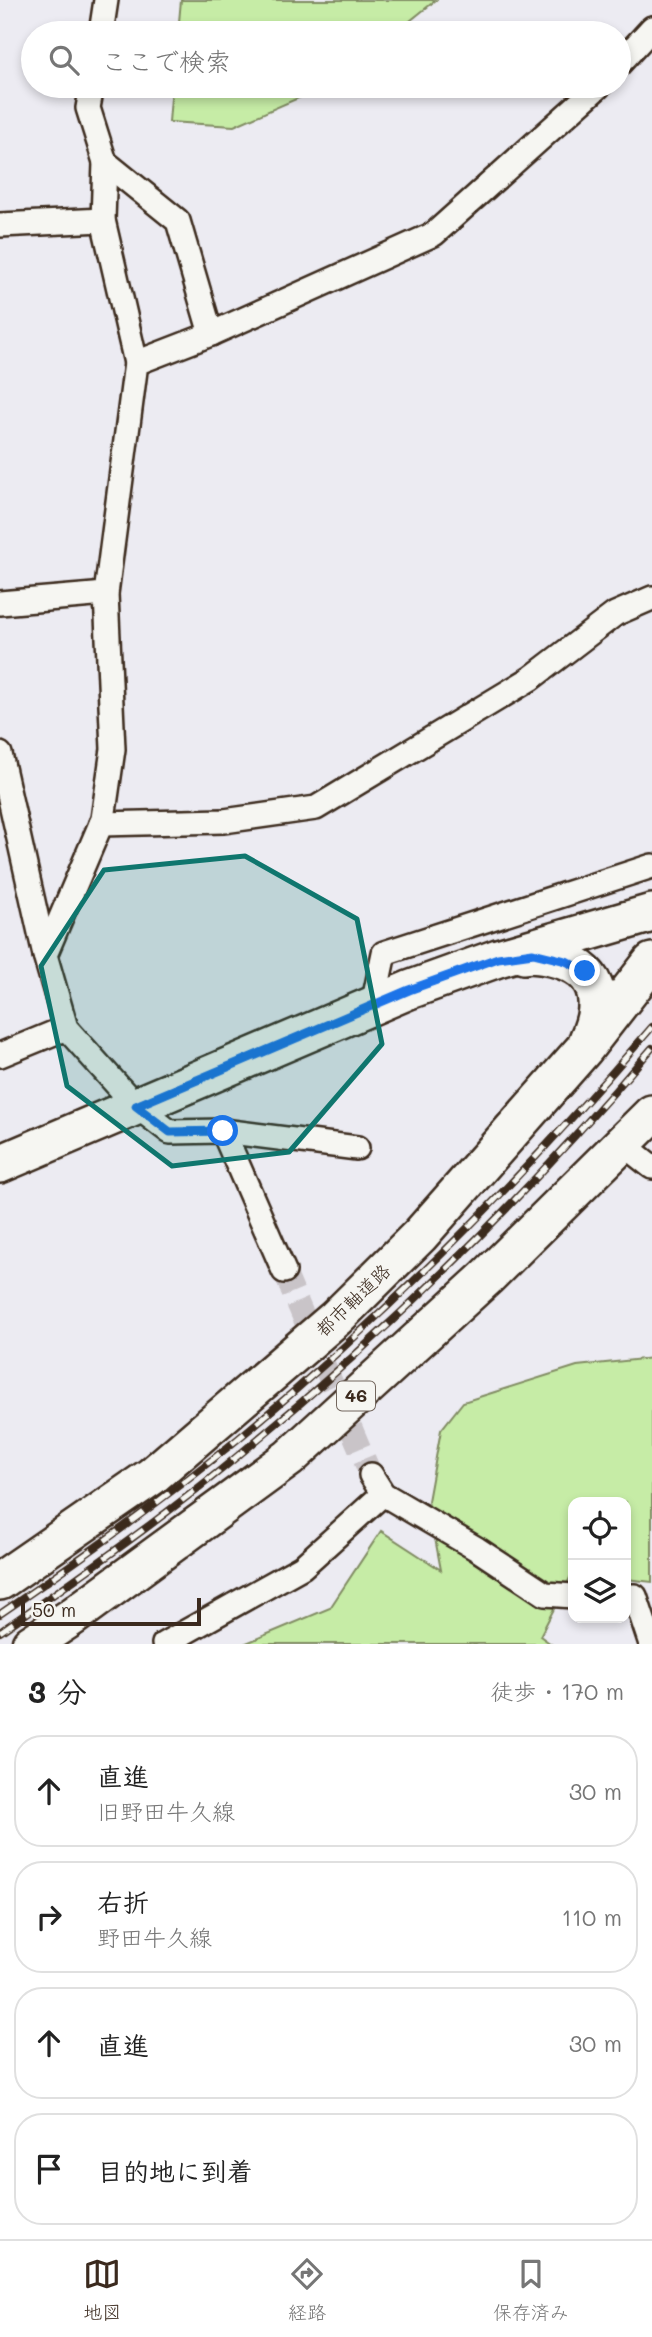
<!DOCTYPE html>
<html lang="ja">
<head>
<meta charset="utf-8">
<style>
	:root { --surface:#fff; --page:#f2f2f2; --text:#222; --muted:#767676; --line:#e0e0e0; --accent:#3b2a1e }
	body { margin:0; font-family:Mali,"Klee One",sans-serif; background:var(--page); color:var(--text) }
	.controls { position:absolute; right:21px; bottom:21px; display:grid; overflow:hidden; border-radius:14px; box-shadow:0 4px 10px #0003 }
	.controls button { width:63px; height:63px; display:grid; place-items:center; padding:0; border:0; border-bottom:2px solid var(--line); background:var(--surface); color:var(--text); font:35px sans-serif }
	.scale { position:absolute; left:21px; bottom:18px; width:180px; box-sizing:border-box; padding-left:7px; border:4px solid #3b2a1e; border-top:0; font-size:19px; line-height:24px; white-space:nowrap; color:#3b2a1e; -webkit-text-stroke:5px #f6f6f2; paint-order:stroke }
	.stop { position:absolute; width:21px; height:21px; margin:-16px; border:5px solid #1a73e8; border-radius:50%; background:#fff }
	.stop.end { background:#1a73e8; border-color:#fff; box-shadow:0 2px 7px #0008 }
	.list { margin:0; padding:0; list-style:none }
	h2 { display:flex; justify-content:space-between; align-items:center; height:91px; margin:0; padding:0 28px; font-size:30px }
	h2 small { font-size:23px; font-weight:400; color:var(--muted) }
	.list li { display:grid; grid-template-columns:46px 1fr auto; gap:21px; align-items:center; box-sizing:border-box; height:112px; margin:0 14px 14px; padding:0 14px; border:2px solid var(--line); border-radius:28px }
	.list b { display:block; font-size:26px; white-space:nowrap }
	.list p { margin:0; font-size:23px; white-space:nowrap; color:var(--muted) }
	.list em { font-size:23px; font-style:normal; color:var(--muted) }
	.icon { flex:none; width:38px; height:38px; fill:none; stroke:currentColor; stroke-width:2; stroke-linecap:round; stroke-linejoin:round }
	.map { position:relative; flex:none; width:652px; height:1644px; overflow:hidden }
	.search { position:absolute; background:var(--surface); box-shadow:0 4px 10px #0003; left:21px; right:21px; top:21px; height:77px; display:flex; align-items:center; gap:18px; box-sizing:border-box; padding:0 24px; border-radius:38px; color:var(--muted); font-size:26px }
	.sheet { height:595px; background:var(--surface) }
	nav { display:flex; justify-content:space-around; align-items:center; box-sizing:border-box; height:98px; border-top:2px solid var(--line); background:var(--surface); font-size:19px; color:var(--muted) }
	nav a { display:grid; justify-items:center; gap:4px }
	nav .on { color:var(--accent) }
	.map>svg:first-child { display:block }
</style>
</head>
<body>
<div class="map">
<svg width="652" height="1644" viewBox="0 0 652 1644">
	<rect width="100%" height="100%" fill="#ecebf2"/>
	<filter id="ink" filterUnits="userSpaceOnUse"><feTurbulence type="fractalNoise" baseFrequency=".0143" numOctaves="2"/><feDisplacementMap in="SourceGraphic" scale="14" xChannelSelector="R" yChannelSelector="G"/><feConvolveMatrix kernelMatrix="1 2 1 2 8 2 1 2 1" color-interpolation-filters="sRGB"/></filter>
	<g filter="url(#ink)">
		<g fill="#c6eca6" stroke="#808b62" stroke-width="2">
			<polygon points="181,0 436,0 395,33 178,33"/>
			<polygon points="172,86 326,86 234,126 169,122"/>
			<polygon points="652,1358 652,1582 626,1579 626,1502 573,1502 573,1572 540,1636 551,1644 244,1644 330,1608 381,1531 441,1570 428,1501 441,1430 463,1402 577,1366"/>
		</g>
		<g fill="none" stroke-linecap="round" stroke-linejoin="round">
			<polyline stroke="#c9c4c8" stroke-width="23" stroke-dasharray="23 11" stroke-linecap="butt" points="284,1271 371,1475"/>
			<g stroke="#3b2a1e" stroke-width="28">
				<g id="minor">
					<polyline points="101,33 106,0"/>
					<polyline points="619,64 652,28"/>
					<polyline points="92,86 88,108 105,162 178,221 211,334"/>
					<polyline points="105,162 103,220 136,363"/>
					<polyline points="0,225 103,220"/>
					<polyline points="0,603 106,594"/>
					<polyline points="0,754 45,955"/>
					<polyline points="101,824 224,821 316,808 530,679 615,614 652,598"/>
					<polyline points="373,1005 384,953 652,866"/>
					<polyline points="0,1055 66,1028"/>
					<polyline points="223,1131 284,1271"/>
					<polyline points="623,1144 652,1167"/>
					<polyline points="357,1148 223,1131 170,1132 136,1106 66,1028 45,955 103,819 113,749 106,594 136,363 211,334 434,234 599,86"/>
					<polyline points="371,1475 383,1494 477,1549 545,1594 573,1596"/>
					<polyline points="626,1596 635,1596 651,1644"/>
					<polyline points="164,1644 302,1567 383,1494"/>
				</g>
			</g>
			<g stroke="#3b2a1e" stroke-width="42">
				<g id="primary">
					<path d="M524,955C533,953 541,955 551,957C597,967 607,998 588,1040"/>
					<polyline points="0,1164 409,990 498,958 652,913"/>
					<polyline points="0,1581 152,1476 336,1318 420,1235 584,1049 652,962"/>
					<polyline points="31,1644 72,1617 289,1458 487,1277 652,1114"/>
				</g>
			</g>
			<use href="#minor" stroke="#f6f6f2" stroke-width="23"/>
			<use href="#primary" stroke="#f6f6f2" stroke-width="37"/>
			<g stroke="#3b2a1e" stroke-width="8">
				<g id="rail">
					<path d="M0,1614C82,1558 162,1501 239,1438C389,1314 525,1175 652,1027"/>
					<path d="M0,1632C84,1573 168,1515 246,1449C393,1328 529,1193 652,1048"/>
				</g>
			</g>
			<use href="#rail" stroke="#f6f6f2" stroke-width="5" stroke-dasharray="16" stroke-linecap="butt"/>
		</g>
	</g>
	<g fill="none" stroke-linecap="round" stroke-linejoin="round" filter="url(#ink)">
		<polyline stroke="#1a73e8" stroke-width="9" points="223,1131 170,1132 136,1106 409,990 498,958 533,953 566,961 585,971"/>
	</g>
	<path fill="#0f766e" fill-opacity="0.2" stroke="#0f766e" stroke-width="5" stroke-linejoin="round" d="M245,856L357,919L382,1044L289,1152L172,1166L67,1086L41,966L104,870Z"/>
	<g text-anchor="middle" stroke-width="5" stroke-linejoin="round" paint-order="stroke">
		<rect fill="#f6f6f2" stroke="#73675e" stroke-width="2" x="337" y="1381.5" width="38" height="29" rx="5"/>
		<g font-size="18" font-weight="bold" fill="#3b2a1e">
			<text x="356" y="1402">46</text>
		</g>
		<g font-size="19" fill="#3b2a1e" stroke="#f6f6f2">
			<text transform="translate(353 1300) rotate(-44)" y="7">都市軸道路</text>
		</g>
	</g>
</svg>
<div class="controls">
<button><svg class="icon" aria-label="locate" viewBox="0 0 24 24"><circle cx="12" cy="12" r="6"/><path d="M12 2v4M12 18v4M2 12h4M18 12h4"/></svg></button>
<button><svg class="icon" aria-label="layers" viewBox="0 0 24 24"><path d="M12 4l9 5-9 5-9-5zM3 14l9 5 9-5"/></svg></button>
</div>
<div class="scale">50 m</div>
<div class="stop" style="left:223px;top:1131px"></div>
<div class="stop end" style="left:585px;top:971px"></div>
<div class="search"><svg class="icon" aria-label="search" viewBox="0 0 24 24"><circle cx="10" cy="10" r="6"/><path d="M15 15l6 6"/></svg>ここで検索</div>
</div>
<section class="sheet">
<h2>3 分<small>徒歩 · 170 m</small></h2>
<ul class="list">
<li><svg class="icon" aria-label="ahead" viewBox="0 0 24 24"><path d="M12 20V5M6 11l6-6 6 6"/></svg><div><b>直進</b><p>旧野田牛久線</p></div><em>30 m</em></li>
<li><svg class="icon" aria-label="right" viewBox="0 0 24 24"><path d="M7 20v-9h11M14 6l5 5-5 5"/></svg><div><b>右折</b><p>野田牛久線</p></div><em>110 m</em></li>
<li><svg class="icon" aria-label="ahead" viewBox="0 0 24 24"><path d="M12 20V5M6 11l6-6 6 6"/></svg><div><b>直進</b></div><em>30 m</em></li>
<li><svg class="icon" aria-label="arrive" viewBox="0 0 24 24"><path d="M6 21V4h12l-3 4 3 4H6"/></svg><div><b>目的地に到着</b></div></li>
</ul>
</section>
<nav>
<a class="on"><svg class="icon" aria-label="map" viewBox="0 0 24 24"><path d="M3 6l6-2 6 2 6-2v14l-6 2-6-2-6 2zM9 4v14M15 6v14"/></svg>地図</a>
<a><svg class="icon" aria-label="directions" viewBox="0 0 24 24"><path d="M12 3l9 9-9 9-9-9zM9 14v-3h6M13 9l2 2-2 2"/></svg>経路</a>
<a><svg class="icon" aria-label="saved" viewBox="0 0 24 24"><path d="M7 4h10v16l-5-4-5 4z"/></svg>保存済み</a>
</nav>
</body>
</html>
